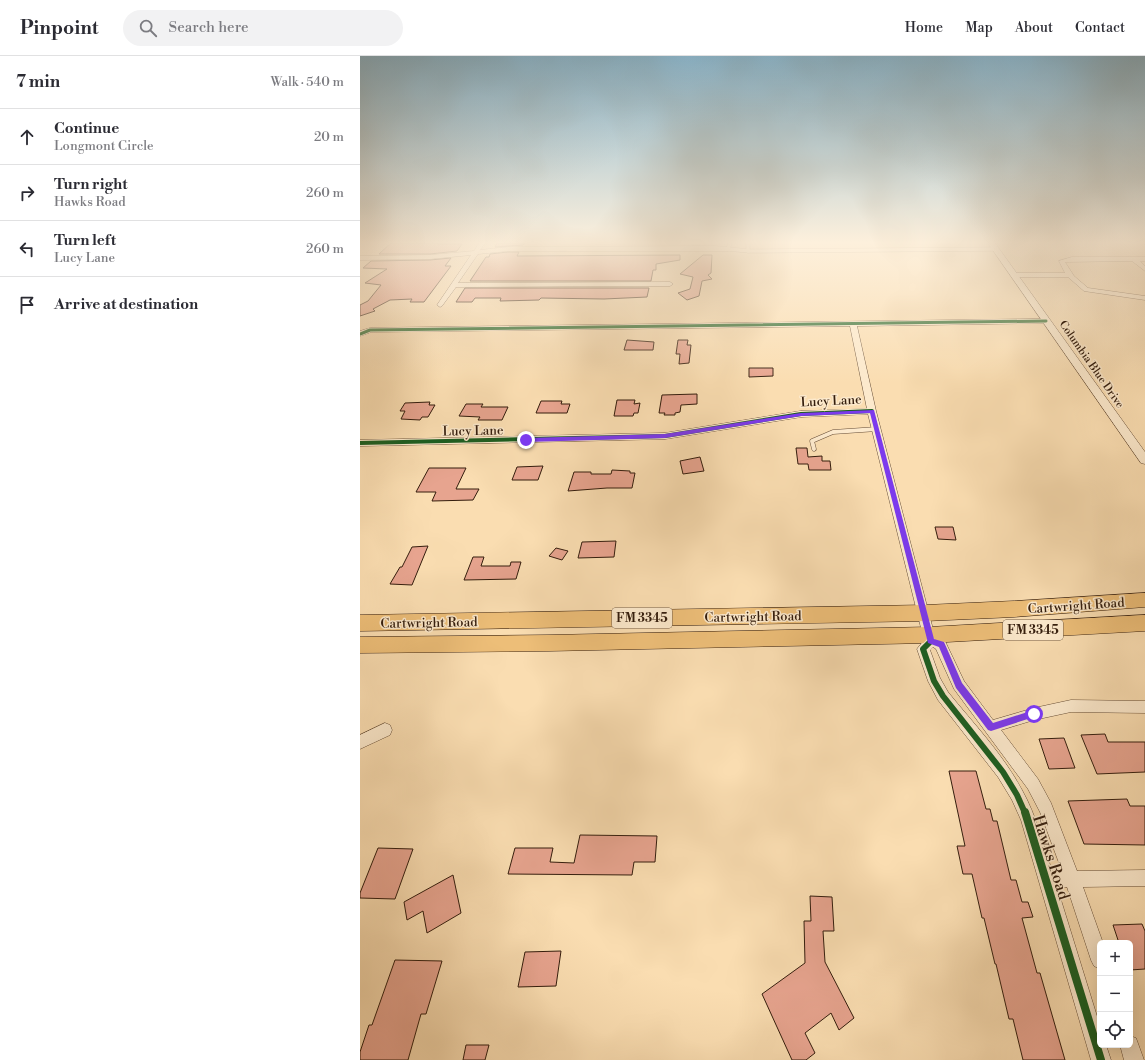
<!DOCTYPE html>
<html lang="en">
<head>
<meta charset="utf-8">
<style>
	:root { --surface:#fff; --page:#f2f2f3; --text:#2b2b33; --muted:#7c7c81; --line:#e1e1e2 }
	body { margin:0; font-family:"Libre Bodoni",serif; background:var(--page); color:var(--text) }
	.controls { position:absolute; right:12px; bottom:12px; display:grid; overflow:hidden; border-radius:6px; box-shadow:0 4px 16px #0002 }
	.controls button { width:36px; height:36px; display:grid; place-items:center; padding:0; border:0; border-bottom:1px solid var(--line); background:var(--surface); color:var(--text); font:20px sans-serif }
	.stop { position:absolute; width:12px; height:12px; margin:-9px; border:3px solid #7c3aed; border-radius:50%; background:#fff }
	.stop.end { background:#7c3aed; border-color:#fff; box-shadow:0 1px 4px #0008 }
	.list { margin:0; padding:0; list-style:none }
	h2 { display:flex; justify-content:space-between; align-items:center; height:52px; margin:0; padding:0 16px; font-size:17px }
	h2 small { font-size:13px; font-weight:400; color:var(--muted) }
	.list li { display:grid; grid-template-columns:26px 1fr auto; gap:12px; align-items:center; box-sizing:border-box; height:56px; padding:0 16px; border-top:1px solid var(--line) }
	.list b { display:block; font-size:15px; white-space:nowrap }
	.list p { margin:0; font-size:13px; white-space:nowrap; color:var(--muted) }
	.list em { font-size:13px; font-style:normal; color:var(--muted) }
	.icon { flex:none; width:22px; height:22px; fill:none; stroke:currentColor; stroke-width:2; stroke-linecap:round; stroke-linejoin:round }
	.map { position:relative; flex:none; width:785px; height:1004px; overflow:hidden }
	header { display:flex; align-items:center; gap:24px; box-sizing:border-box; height:56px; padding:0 20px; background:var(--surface); border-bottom:1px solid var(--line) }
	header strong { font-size:19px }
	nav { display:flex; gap:22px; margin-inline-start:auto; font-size:14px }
	.search { width:280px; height:36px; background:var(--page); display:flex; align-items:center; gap:10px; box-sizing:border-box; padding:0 14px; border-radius:22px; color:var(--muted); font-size:15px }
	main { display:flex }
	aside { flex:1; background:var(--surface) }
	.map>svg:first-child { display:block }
</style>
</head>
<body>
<header>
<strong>Pinpoint</strong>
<div class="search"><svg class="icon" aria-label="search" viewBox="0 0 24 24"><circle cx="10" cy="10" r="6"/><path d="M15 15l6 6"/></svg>Search here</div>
<nav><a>Home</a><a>Map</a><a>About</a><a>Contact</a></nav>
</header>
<main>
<aside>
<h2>7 min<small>Walk · 540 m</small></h2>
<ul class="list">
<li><svg class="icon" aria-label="ahead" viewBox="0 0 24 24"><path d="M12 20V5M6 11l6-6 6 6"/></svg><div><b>Continue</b><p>Longmont Circle</p></div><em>20 m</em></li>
<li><svg class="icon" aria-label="right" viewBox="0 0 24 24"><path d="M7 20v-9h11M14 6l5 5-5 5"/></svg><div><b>Turn right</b><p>Hawks Road</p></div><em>260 m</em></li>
<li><svg class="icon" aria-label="left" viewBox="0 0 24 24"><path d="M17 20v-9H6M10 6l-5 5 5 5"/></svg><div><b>Turn left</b><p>Lucy Lane</p></div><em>260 m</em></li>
<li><svg class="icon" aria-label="arrive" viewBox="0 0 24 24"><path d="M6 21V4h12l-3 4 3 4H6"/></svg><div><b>Arrive at destination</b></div></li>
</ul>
</aside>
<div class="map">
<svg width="785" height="1004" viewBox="0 0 785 1004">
	<rect width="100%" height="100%" fill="#faddb1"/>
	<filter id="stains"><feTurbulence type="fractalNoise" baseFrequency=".005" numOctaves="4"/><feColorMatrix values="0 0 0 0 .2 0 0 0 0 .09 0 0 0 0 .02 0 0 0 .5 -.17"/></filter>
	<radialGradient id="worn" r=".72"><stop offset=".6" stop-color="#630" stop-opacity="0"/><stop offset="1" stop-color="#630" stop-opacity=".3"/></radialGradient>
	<g fill="#e7a48f" stroke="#341d0d">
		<polygon points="31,187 78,187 77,188 102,188 97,195 70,198 19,198"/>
		<polygon points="137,187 165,187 163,189 135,191"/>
		<polygon points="148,196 159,196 157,200 320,199 320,204 296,208 296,214 293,214 291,225 110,225 126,201 129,201 130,198"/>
		<polygon points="343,199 352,199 351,217 348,219 352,223 342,225 339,240 327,244 318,237 330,233 333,221 320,218"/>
		<polygon points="91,202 85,210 91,210 64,246 50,246 52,243 30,244 13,253 15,255 0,260 0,249 8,245 21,229 5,227 27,213 3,212 11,205 70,204"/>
		<polygon points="105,232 289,232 287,241 244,243 181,242 179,244 140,245 141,242 115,242 112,246 96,246"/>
		<polygon points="267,284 294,286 293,294 264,294"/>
		<polygon points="318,284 328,284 327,289 331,289 329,307 319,308 320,298 316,298"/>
		<polygon points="389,312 413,312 413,320 389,321"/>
		<polygon points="337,338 337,348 321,349 320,356 315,357 315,359 304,359 305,357 299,357 302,339"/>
		<polygon points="257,344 275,344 274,348 280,347 278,357 274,357 273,360 254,360"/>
		<polygon points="181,345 202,345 201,348 210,348 207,357 176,357"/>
		<polygon points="70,346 69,349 75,349 68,361 62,361 60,364 41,363 45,355 40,355 45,347"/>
		<polygon points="106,348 123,348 121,351 148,351 142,364 118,364 120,361 99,360"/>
		<polygon points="436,392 447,392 448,401 462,400 462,405 470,405 471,414 449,414 448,408 438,408"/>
		<polygon points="340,401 344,415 323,418 320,405"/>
		<polygon points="183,410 178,424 152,424 157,411"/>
		<polygon points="69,412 106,412 96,433 119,433 113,444 72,445 76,436 56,436"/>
		<polygon points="252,414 270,415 270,417 275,417 272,432 247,432 208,435 214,416 231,416 231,418 251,418"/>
		<polygon points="575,471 593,471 596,484 578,483"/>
		<polygon points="256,485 254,501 218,502 222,486"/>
		<polygon points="68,490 52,529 30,528 40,511 42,511 52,491"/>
		<polygon points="196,492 208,495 202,504 189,500"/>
		<polygon points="113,501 124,501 121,510 150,510 151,506 161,506 156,523 104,524"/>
		<polygon points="745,678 748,686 785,686 785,716 737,718 721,679"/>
		<polygon points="704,682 715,712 689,713 679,683"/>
		<polygon points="589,715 616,715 626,753 630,753 633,765 637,765 651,824 656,824 662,846 668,846 673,861 662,862 677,917 680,917 705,1004 663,1004 653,963 649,963 636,908 635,908 624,862 622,862 612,818 603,818 597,790 605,790"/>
		<polygon points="767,743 770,750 785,750 785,789 724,788 708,745"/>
		<polygon points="220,779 297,780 295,806 274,806 272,819 148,818 155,792 193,792 190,806 214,807"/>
		<polygon points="18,792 53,793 35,843 0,842 0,837"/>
		<polygon points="93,819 101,857 67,877 63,855 47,864 44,846"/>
		<polygon points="450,840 472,841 474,875 463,875 465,906 494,962 479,974 471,957 445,977 455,997 446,1004 432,1004 402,938 445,907 444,865 451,865"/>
		<polygon points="782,868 785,875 785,913 770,914 770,887 759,887 753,869"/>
		<polygon points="201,895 196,930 158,931 165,896"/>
		<polygon points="35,904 82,905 66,958 61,958 48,1004 0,1004 0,996 9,969 12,969"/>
		<polygon points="106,989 129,989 125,1004 103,1004"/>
	</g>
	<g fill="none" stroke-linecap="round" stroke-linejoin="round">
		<g stroke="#664d36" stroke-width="4.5">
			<g id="service-far1">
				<polyline points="370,187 368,193 389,195 636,193"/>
				<polyline points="388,187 388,195"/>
			</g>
		</g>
		<g stroke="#664d36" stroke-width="5">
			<polyline id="service" points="454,393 452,385 473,376 517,373"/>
		</g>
		<g stroke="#664d36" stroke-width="1">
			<g id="minor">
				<polygon points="119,187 125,187 120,194 148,191 354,190 368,191 371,193 368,195 148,195 118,198 98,227 310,226 313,228 310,230 96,231 82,250 80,251 77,249 111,199 70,203 0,204 0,200 70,199 114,195"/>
				<polygon points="712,201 785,201 785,205 780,205 785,210 785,215 772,205 705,206 714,220 728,232 785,240 785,244 724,235 708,221 657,221 654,219 657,217 705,217 699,205"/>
				<path d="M686,263L690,265L689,267L497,270L516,355L575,581L585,585L604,625L633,664L674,652L711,644L785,645V657L711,656L674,664L641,674L678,723L691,747L717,815L785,814V830L723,831L743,887H740V913L734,910L731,904L707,831H697L740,970V989H746L751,1004H731L661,764L652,744L638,721L578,644L568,625L557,593L564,584L508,358L441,361L305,383L0,390V384L305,377L441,355L507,353L490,270L11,276L0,280V275L10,272ZM573,591L576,593L594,633L668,733L680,756L702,815H692C683,787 676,759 662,734C643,698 613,667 588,636L580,622L570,594Z"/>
				<polygon points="25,667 30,669 32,674 30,679 0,693 0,679"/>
				<polygon points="770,980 776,982 784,1004 764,1004 760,989 770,989"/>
			</g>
		</g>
		<g stroke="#664d36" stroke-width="1">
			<polygon id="tertiary" points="628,187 635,187 785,396 785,408 781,407"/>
		</g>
		<g stroke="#341d0d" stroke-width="1">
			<g id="primary">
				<polygon points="785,537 785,551 654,561 565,565 0,575 0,559 565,549 654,545"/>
				<polygon points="785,559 785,575 569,587 189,595 0,597 0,581 189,579 569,571"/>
			</g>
		</g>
		<use href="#service-far1" stroke="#fce9cc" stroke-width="3.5"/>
		<use href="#service" stroke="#fce9cc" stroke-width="4"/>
		<use href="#minor" fill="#fce9cc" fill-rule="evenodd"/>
		<use href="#tertiary" fill="#fce9cc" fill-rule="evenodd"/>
		<use href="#primary" fill="#edbe78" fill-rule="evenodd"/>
		<g stroke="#fce9cc" stroke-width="4.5">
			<polyline id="cycleway-far3" points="0,278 10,274 686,265"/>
		</g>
		<g stroke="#fce9cc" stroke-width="6">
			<polyline id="cycleway-far2" points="0,387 305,380 441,358 512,355"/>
		</g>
		<g stroke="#fce9cc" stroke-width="8">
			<polyline id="cycleway-far1" points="571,585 563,593 574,625 583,640 643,716 657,739 665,757"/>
		</g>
		<g stroke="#fce9cc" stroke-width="10">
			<polyline id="cycleway" points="665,756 741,1004"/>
		</g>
		<use href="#cycleway-far3" stroke="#1b5e20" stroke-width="3"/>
		<use href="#cycleway-far2" stroke="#1b5e20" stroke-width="4"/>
		<use href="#cycleway-far1" stroke="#1b5e20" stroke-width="6"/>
		<use href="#cycleway" stroke="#1b5e20" stroke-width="8"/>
	</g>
	<linearGradient id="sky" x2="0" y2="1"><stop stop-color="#8ab7cf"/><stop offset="0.57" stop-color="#fdf0dc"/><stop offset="1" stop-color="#fdf0dc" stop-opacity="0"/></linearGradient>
	<rect width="785" height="327" fill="url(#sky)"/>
	<polygon fill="#7c3aed" points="514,354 574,583 584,586 602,627 633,667 674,654 677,655 677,660 631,675 628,674 596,632 579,591 568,587 510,357 441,360 305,382 166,386 163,384 166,382 305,378 441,357"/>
	<g text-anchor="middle" stroke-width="3" stroke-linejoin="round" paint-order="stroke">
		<g font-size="11" fill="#341d0d" stroke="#fce9cc">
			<text transform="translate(732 308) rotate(55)" y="4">Columbia Blue Drive</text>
		</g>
		<g fill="#fce9cc" stroke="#705a46" stroke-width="1">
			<rect x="252" y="552" width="60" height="20" rx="3"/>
			<rect x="643" y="564" width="60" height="20" rx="3"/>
		</g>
		<g font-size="12" font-weight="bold" fill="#341d0d">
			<text x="282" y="566">FM 3345</text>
			<text x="673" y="578">FM 3345</text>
		</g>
		<g font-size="13" fill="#341d0d" stroke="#fce9cc">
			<text transform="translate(471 344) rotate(-3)" y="5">Lucy Lane</text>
			<text transform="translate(113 374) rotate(-1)" y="5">Lucy Lane</text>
			<text transform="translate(716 549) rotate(-4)" y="5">Cartwright Road</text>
			<text transform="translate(393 560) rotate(-1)" y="5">Cartwright Road</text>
			<text transform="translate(69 566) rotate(-1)" y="5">Cartwright Road</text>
		</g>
		<g font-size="16" fill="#341d0d" stroke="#fce9cc">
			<text transform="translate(692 801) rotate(72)" y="6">Hawks Road</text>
		</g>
	</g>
	<rect width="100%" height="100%" filter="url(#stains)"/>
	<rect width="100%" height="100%" fill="url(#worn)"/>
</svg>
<div class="controls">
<button>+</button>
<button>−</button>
<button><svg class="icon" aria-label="locate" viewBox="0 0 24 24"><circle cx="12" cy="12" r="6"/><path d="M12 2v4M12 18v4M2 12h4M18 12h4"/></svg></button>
</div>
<div class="stop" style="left:674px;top:658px"></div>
<div class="stop end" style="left:166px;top:384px"></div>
</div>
</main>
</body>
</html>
